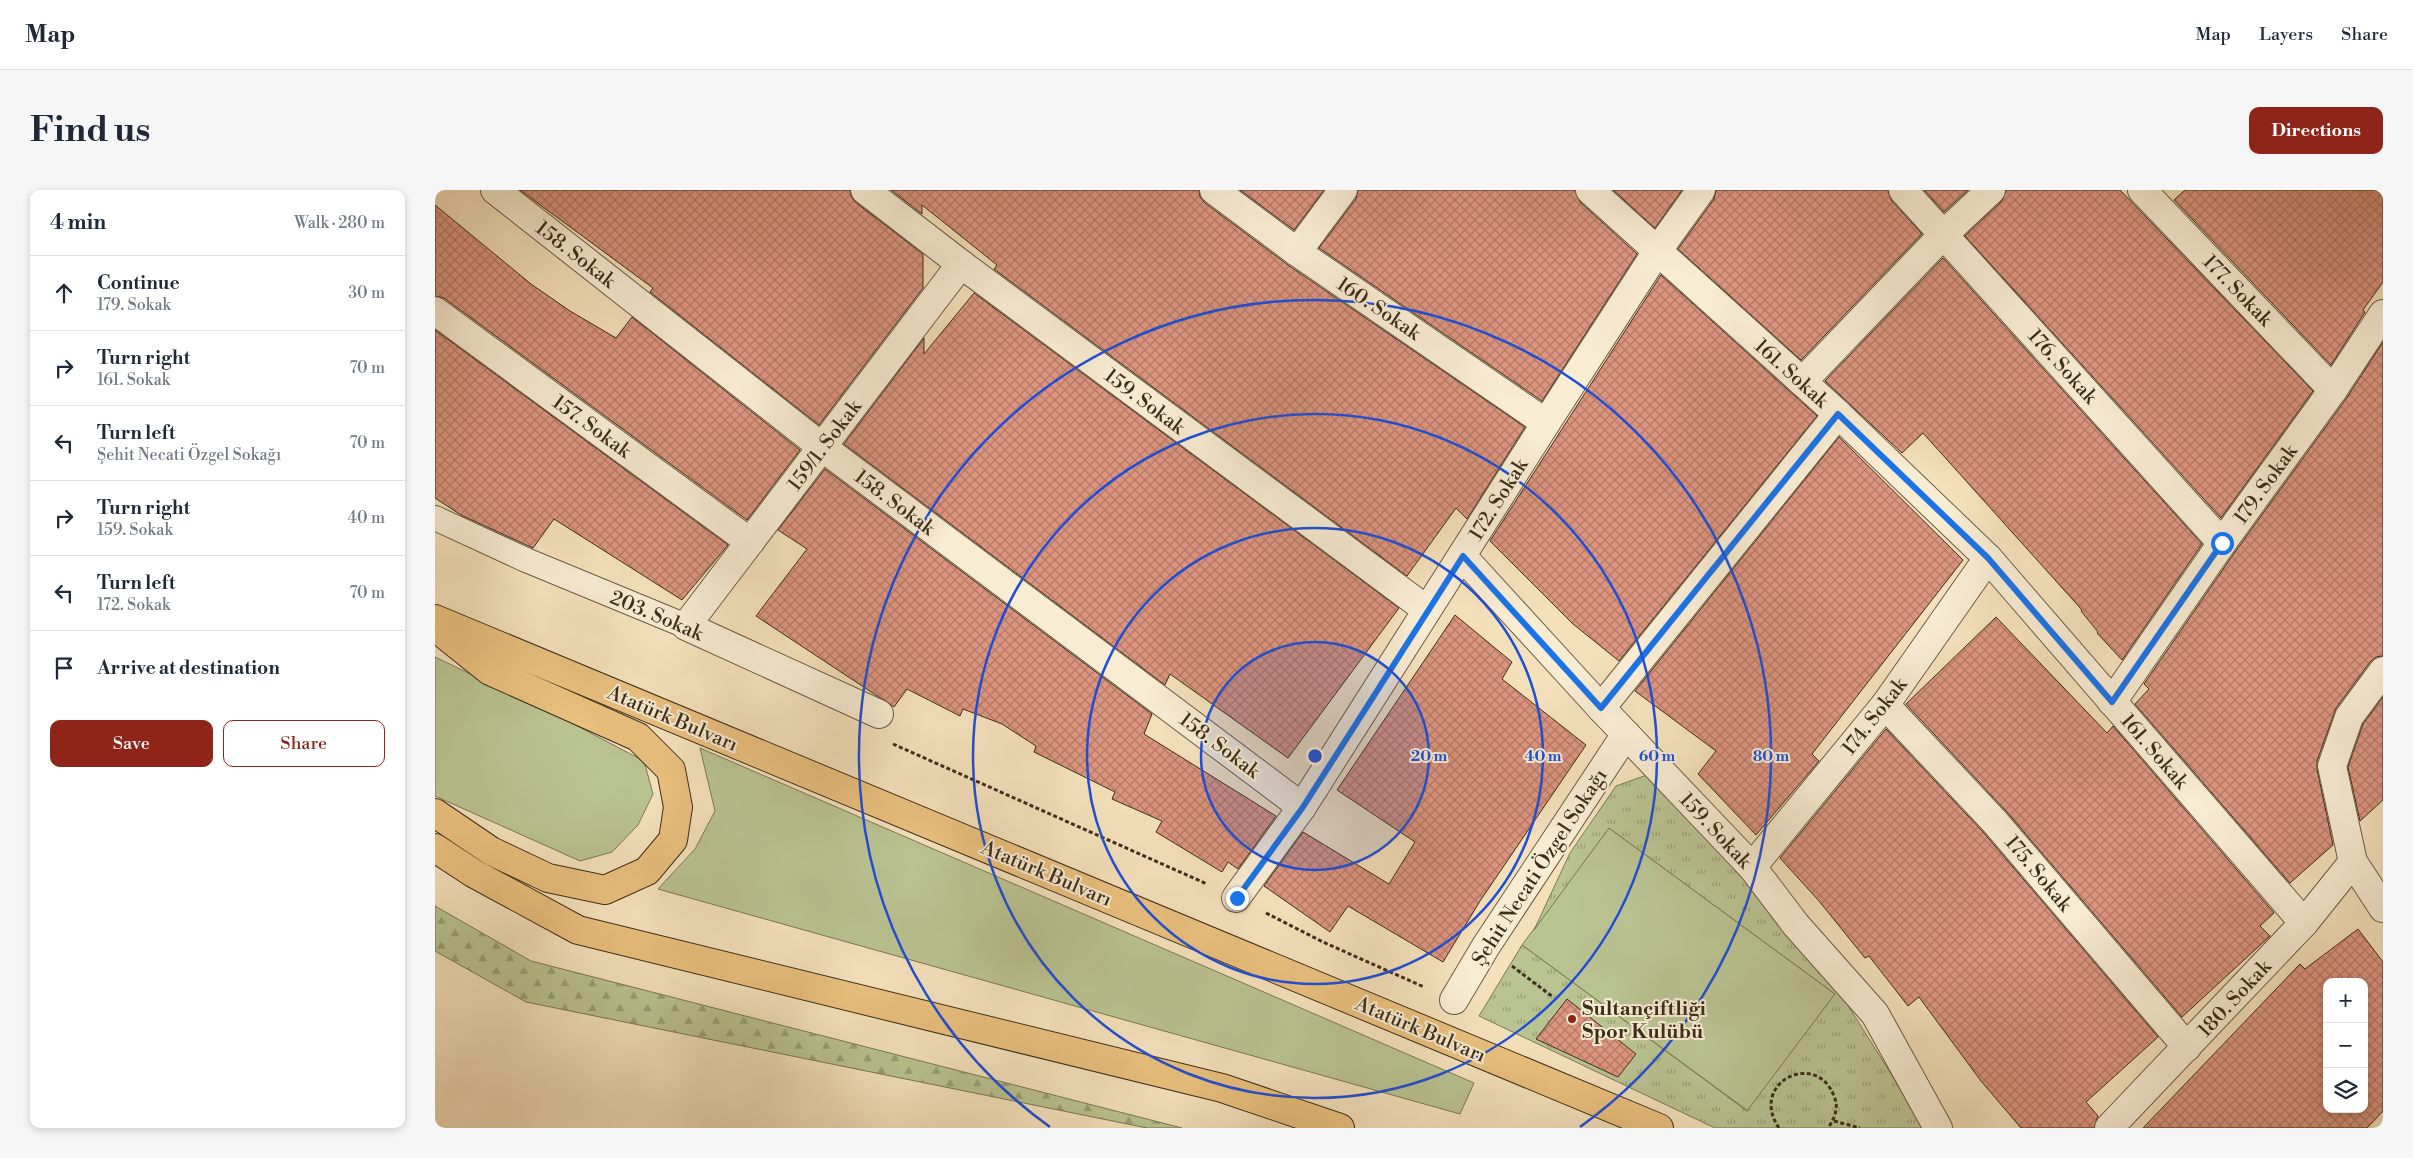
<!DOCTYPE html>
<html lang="en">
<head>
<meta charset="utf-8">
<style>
	:root { --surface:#fff; --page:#f6f6f7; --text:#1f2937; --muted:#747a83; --line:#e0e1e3; --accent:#8f2418 }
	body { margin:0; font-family:"Libre Bodoni",serif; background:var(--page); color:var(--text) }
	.controls { position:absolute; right:15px; bottom:15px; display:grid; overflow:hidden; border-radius:10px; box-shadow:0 2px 8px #0003 }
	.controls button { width:45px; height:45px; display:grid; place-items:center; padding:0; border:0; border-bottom:1px solid var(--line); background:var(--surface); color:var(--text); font:25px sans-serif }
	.stop { position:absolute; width:15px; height:15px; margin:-11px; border:4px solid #1a73e8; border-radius:50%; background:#fff }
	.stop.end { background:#1a73e8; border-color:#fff; box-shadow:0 1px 5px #0008 }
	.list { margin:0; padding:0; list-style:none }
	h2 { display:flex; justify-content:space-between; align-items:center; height:65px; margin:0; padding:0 20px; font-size:21px }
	h2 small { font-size:16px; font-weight:400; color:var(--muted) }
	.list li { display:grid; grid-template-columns:32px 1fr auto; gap:15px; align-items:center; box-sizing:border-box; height:75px; padding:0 20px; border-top:1px solid var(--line) }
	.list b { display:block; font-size:19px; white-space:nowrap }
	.list p { margin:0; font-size:16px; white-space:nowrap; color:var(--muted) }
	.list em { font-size:16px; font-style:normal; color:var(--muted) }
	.actions { display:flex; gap:10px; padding:15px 20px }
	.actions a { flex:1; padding:11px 0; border:1px solid var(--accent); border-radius:10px; text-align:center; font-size:18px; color:var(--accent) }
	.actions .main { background:var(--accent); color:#fff }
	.icon { flex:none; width:28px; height:28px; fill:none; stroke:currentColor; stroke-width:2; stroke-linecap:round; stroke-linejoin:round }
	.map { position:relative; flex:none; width:1948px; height:938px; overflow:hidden; border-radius:10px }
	header { display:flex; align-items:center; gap:30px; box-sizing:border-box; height:70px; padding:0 25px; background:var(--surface); border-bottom:1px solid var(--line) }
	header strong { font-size:24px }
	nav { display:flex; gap:28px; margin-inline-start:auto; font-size:18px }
	.intro { display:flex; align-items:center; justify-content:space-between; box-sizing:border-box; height:120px; padding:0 30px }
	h1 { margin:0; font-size:35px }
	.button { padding:12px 22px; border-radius:10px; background:var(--accent); color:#fff; font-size:18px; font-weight:700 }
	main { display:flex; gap:30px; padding:0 30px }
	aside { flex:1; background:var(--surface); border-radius:10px; box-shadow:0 2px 8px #0003 }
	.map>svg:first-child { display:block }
</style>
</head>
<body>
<header>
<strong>Map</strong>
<nav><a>Map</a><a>Layers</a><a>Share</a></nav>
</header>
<div class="intro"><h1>Find us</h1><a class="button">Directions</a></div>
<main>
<aside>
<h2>4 min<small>Walk · 280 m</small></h2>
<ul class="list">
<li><svg class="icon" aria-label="ahead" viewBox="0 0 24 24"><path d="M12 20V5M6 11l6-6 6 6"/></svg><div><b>Continue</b><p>179. Sokak</p></div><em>30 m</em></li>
<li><svg class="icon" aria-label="right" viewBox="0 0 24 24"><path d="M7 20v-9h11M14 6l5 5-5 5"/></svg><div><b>Turn right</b><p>161. Sokak</p></div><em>70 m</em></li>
<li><svg class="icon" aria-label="left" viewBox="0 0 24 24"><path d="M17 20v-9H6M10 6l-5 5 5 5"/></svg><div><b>Turn left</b><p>Şehit Necati Özgel Sokağı</p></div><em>70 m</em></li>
<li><svg class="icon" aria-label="right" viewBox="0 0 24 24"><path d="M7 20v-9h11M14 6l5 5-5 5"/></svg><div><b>Turn right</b><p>159. Sokak</p></div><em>40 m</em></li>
<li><svg class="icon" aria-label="left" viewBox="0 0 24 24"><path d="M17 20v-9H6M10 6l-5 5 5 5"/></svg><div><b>Turn left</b><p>172. Sokak</p></div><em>70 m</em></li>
<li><svg class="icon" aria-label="arrive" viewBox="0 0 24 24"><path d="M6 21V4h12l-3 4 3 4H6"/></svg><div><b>Arrive at destination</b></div></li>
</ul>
<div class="actions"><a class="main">Save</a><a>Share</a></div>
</aside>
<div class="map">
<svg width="1948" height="938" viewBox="0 0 1948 938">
	<defs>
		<pattern id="forest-firs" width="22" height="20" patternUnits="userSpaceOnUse" patternTransform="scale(1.25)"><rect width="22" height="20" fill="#bac392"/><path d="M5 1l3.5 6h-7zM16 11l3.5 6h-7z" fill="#989f76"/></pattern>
		<pattern id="park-tufts" width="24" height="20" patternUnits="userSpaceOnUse" patternTransform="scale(1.25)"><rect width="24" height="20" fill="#bac392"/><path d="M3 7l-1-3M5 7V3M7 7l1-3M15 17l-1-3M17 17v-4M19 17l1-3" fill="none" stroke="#989f76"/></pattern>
		<pattern id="building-cross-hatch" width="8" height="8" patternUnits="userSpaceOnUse" patternTransform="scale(1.25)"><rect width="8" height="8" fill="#dd9580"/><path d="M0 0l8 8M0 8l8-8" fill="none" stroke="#b47a68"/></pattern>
	</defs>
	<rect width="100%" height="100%" fill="#f4e1bc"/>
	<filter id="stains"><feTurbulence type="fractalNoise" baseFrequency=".004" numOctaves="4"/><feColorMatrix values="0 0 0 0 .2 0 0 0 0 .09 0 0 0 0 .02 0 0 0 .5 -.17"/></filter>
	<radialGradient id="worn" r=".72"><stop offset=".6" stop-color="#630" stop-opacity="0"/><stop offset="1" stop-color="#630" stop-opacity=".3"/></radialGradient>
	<g fill="#bac392" stroke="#7c7856">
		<polygon points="0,467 127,528 209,571 218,604 203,635 177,662 145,671 0,606"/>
		<polygon points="265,558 1039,893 1025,924 223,699 260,659 280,621"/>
		<polygon points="1174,638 1400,804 1313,921 1087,755"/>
	</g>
	<polygon fill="url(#forest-firs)" stroke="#7c7856" points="0,716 96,771 747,938 712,938 91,812 0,761"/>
	<polygon fill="url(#park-tufts)" stroke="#7c7856" points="1212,585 1310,691 1407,806 1490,938 1280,938 1044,826 1087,755 1312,921 1400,804 1174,638 1099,740 1135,663 1181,596"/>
	<g fill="url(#building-cross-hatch)" stroke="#3d2e1a" fill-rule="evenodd">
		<polygon points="85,0 415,0 416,6 420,12 488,64 488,98 384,235 215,102 218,98"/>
		<polygon points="456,0 764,0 765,7 770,13 853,75 1090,237 1032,329 1021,318 972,386 559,79 562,75 487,15 487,24"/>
		<polygon points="805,0 889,0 859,40"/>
		<polygon points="923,0 1140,0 1145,12 1202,64 1107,211 884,58 921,9"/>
		<polygon points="1178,0 1247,0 1220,38"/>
		<polygon points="1281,0 1453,0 1456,10 1487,44 1366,170 1243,59 1279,9"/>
		<polygon points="1489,0 1533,0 1509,22"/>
		<polygon points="1571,0 1685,0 1878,201 1786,328 1530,46 1567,11"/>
		<polygon points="1750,0 1948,0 1948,92 1928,120 1930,122 1896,175 1739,10"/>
		<polygon points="0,15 96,94 135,121 181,148 197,127 365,260 312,330 9,108 0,106"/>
		<polygon points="1508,68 1767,354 1687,470 1662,443 1663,442 1646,421 1647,420 1488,243 1467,263 1390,191"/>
		<polygon points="1226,85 1382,226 1184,471 1138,434 1055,351"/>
		<polygon points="539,103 964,418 853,568 735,484 730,495 409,254 489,148 489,164"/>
		<polygon points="0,140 293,355 247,410 119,329 98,358 26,325 0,308"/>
		<polygon points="1948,152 1948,466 1941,467 1935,472 1901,518 1882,571 1882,579 1898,655 1855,693 1700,514 1714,499 1709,494 1800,362 1911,209"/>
		<polygon points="1404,247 1528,370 1377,564 1384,571 1321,645 1263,584 1281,561 1200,501"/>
		<polygon points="390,279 717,524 709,544 841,626 803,679 793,672 787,682 721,642 727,631 677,609 680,602 599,562 601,556 567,534 528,519 525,526 472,499 459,517 321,426 372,359 343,340"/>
		<polygon points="1020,425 1077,472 1067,489 1151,555 1045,711 1008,772 913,716 895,742 829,696 868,642 954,694 980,652 902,600"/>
		<polygon points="1561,427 1672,543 1678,536 1839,723 1825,736 1835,746 1747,827 1572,622 1471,514"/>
		<polygon points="1948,507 1948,610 1925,631 1913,577 1928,534"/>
		<polygon points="1451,539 1548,642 1723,847 1651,912 1663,926 1659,938 1586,938 1546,891 1484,807 1473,816 1434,766 1430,768 1384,711 1345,668"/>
		<path d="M1923,739L1948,772V921L1932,938H1708L1865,774L1870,779ZM1892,792H1929V919H1892Z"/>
		<polygon points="1132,809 1201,864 1183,887 1101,849"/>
	</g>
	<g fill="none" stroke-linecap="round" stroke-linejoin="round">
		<g stroke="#6b5b42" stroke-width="26">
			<polyline id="pedestrian" points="0,328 91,370 251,436"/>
		</g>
		<g stroke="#6b5b42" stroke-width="30">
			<g id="minor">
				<polyline points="60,0 387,257 867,617"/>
				<polyline points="430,0 526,74 992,420"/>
				<polyline points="779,0 862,62 1111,233"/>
				<polyline points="1155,0 1403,224 1553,368 1869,733"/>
				<polyline points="1468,0 1787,353"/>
				<polyline points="1707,0 1898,200"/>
				<polyline points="862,62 908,0"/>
				<polyline points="0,121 315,352"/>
				<polyline points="1367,192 1509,44 1556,0"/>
				<polyline points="1027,366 1166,518 1317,677 1361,735 1440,824 1503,938"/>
				<polyline points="1948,481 1914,527 1897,576 1918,672 1948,718"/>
				<polyline points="1677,512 1787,353 1898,200 1948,124"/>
				<polyline points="1450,515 1560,632 1752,857"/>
				<polyline points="1166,518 1403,224"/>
				<polyline points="444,524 251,436 526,74"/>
				<polyline points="1317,677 1450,515 1553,368"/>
				<polyline points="801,708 867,617 1111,233 1223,60 1266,0"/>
				<polyline points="1019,810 1051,756 1191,544"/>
				<polyline points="1674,938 1869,733 1918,672"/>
			</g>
		</g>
		<g stroke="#3d2e1a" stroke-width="30">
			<g id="trunk">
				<polyline points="0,429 1224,938"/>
				<polyline points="0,623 56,661 113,688 170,700 212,681 238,650 243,617 236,580 203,547 55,481 5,441"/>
				<polyline points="0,658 38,683 143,740 787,898 905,938"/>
			</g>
		</g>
		<g stroke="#3d2e1a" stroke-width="3" stroke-dasharray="4 2.5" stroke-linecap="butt">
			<polyline points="458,554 772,694"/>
			<polyline points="831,723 888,752 989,797"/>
			<polyline points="1077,776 1118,807"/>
			<polyline points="1399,931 1425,938"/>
			<path d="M1344,938C1313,893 1381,859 1399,906C1404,917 1400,928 1393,938"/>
		</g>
		<use href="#pedestrian" stroke="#f8ecd3" stroke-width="24"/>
		<use href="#minor" stroke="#f8ecd3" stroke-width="28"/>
		<use href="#trunk" stroke="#eac07e" stroke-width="28"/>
	</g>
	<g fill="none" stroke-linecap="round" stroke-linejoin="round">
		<polyline stroke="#1a73e8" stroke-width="6" points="802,708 868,617 1028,366 1166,518 1403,224 1553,368 1677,512 1787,353"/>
	</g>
	<circle cx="880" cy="566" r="114" fill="#1d4ed8" fill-opacity=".12"/>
	<g fill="none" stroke="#1d4ed8" stroke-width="2.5">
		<circle cx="880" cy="566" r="114"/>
		<circle cx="880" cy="566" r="228"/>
		<circle cx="880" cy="566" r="342"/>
		<path d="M615 937A456 456 0 1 1 1145 937"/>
	</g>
	<circle fill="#8f2418" stroke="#f8ecd3" stroke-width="2" cx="1137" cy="829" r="5"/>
	<g text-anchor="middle" stroke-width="4" stroke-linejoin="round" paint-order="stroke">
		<g font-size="20" fill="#3d2e1a" stroke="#f8ecd3">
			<text transform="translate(141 64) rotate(38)" y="7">158. Sokak</text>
			<text transform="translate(1803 100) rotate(46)" y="7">177. Sokak</text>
			<text transform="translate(944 118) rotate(34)" y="7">160. Sokak</text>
			<text transform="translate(1628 176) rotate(48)" y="7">176. Sokak</text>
			<text transform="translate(1357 183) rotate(42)" y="7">161. Sokak</text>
			<text transform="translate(710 211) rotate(37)" y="7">159. Sokak</text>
			<text transform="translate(157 236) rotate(36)" y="7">157. Sokak</text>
			<text transform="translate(389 255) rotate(-53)" y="7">159/1. Sokak</text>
			<text transform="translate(1830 294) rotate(-54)" y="7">179. Sokak</text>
			<text transform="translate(1063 309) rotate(-58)" y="7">172. Sokak</text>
			<text transform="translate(460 312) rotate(37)" y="7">158. Sokak</text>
			<text transform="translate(222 425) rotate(23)" y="7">203. Sokak</text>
			<text transform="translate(1439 526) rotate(-52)" y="7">174. Sokak</text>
			<text transform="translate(238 528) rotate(23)" y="7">Atatürk Bulvarı</text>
			<text transform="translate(785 555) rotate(37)" y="7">158. Sokak</text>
			<text transform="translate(1720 561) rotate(49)" y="7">161. Sokak</text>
			<text transform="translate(1281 640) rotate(47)" y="7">159. Sokak</text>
			<text transform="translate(1104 677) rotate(-57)" y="7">Şehit Necati Özgel Sokağı</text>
			<text transform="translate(612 683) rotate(23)" y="7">Atatürk Bulvarı</text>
			<text transform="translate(1604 683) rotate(50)" y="7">175. Sokak</text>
			<text transform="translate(1799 808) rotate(-47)" y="7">180. Sokak</text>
			<text transform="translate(986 839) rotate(23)" y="7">Atatürk Bulvarı</text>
		</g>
		<g font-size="20" font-weight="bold" fill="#3d2e1a" stroke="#f8ecd3" text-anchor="start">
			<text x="1147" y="825">Sultançiftliği<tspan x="1147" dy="23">Spor Kulübü</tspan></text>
		</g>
	</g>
	<circle cx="880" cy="566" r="8" fill="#1d4ed8" stroke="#f8ecd3" stroke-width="2.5"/>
	<g font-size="15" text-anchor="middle" font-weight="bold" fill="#1d4ed8" stroke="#f8ecd3" stroke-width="4" stroke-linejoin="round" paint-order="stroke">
		<text x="994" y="571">20 m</text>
		<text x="1108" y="571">40 m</text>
		<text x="1222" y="571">60 m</text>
		<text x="1336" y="571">80 m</text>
	</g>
	<rect width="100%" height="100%" filter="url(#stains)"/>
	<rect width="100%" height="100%" fill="url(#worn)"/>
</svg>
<div class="controls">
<button>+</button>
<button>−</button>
<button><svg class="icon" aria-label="layers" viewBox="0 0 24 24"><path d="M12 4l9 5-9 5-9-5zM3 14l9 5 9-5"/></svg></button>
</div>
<div class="stop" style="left:1787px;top:353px"></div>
<div class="stop end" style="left:802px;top:708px"></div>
</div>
</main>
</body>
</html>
